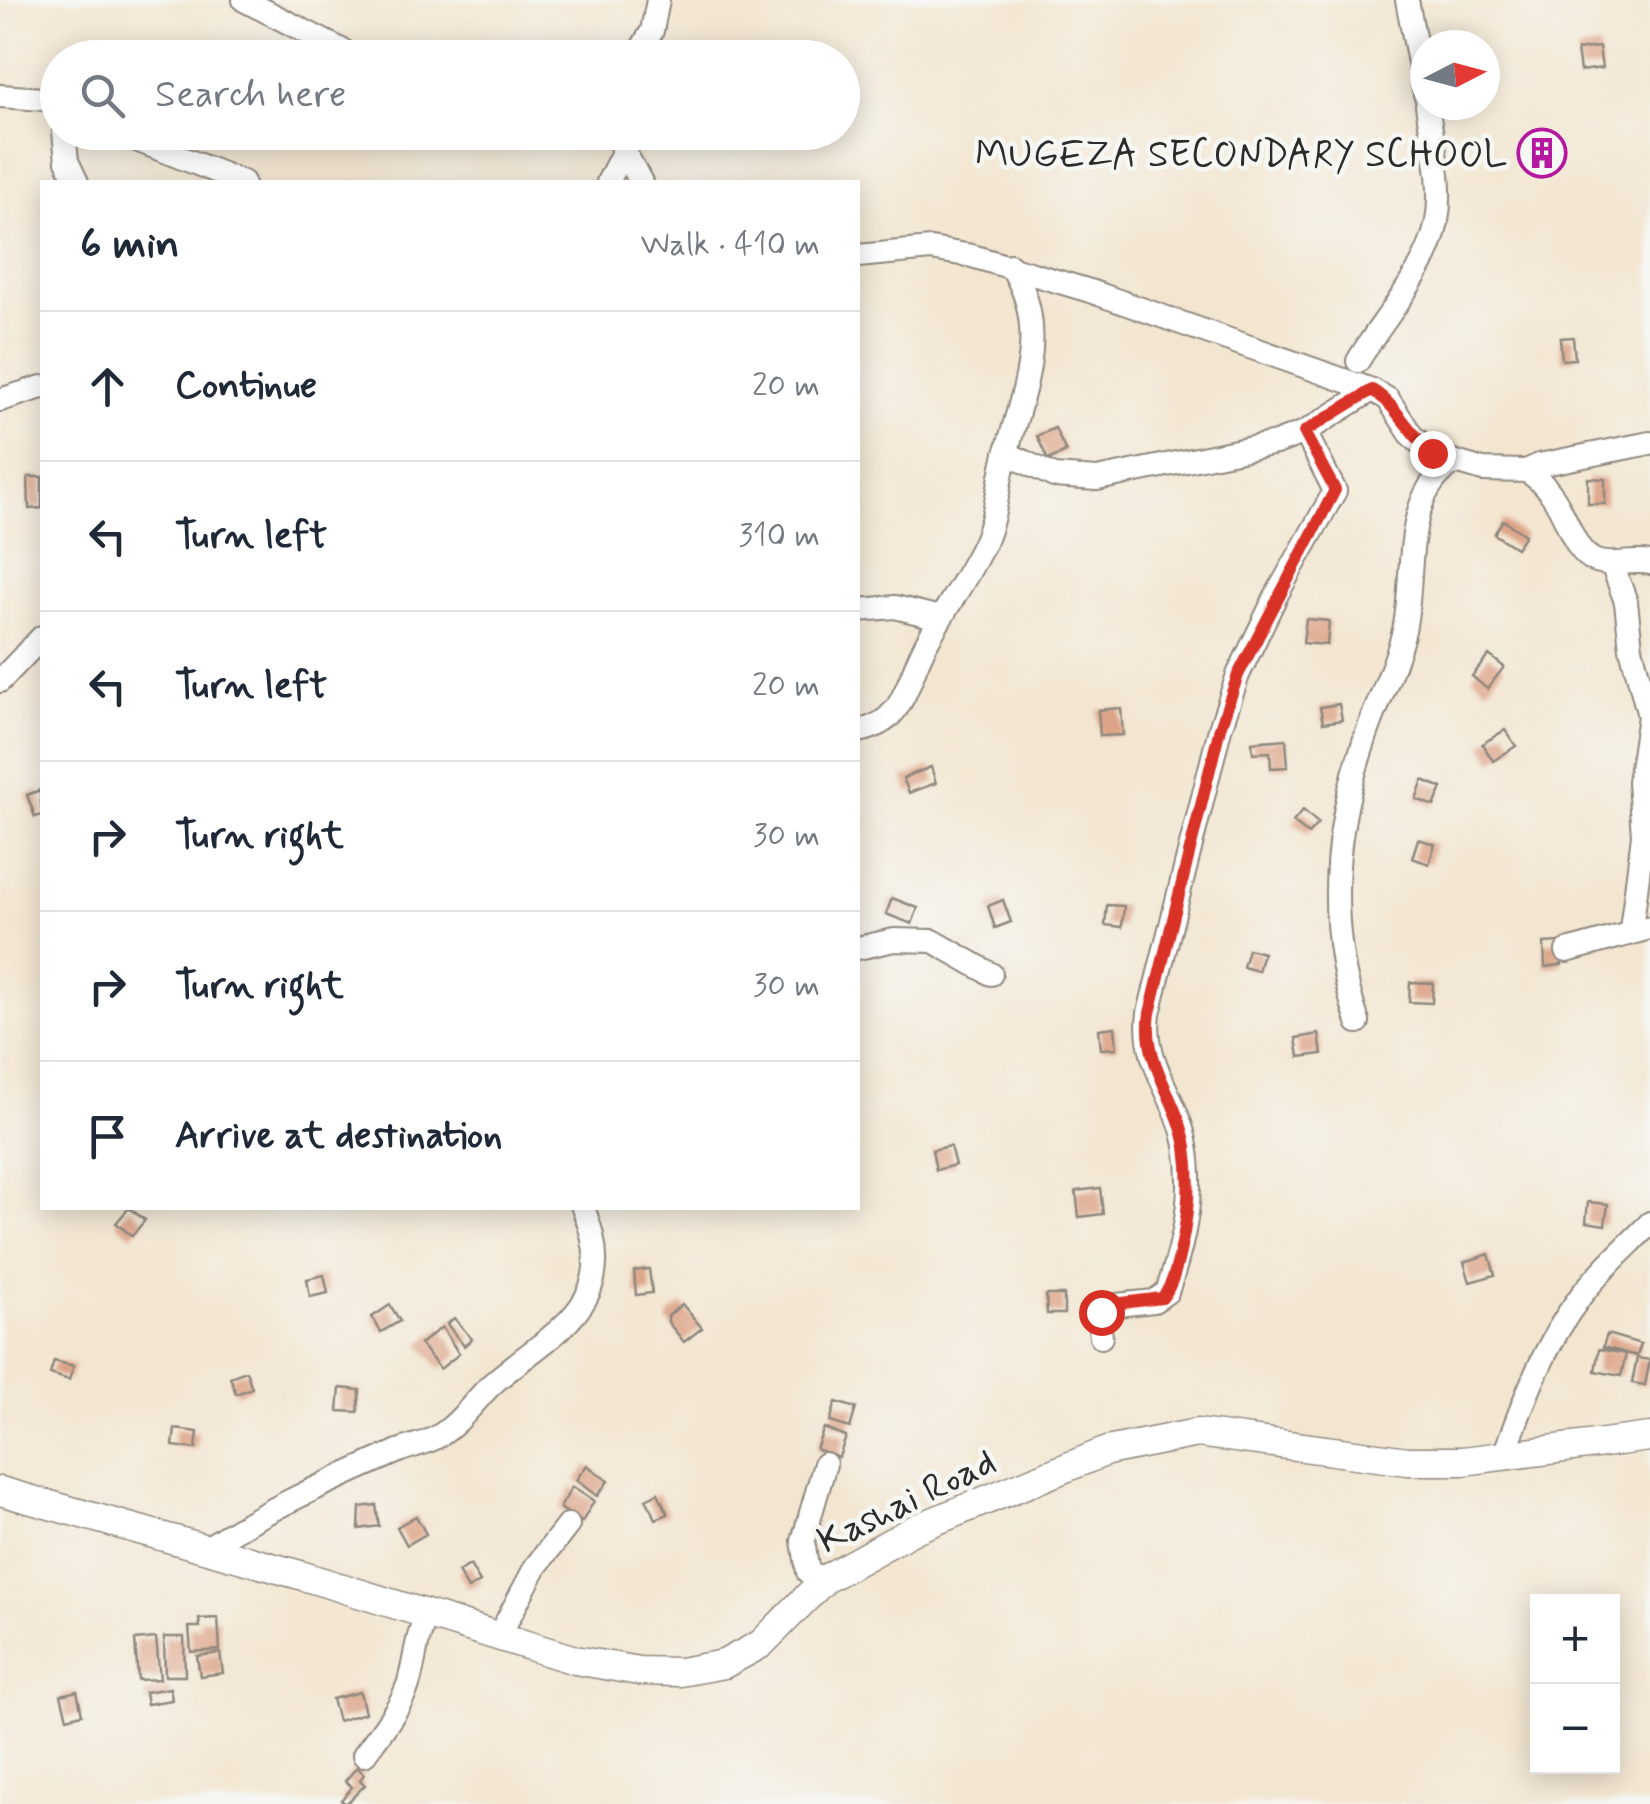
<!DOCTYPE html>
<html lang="en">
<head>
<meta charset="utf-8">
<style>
	:root { --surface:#fff; --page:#f2f2f3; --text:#1f2937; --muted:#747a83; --line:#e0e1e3 }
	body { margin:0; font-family:Mynerve,sans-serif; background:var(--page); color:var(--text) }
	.controls { position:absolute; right:30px; bottom:30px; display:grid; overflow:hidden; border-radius:0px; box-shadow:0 5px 25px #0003 }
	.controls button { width:90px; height:90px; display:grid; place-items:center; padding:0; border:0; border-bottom:2px solid var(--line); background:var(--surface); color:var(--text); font:50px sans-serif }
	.compass { position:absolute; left:1410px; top:30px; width:90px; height:90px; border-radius:50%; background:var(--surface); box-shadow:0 5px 25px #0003; rotate:84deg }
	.stop { position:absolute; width:30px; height:30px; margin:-22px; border:8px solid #d93025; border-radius:50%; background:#fff }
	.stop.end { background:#d93025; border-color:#fff; box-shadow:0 2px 10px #0008 }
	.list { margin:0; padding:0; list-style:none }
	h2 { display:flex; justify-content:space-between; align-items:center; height:130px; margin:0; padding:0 40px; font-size:42px }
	h2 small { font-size:32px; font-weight:400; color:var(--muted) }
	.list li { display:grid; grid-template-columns:65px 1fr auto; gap:30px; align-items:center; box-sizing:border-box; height:150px; padding:0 40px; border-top:2px solid var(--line) }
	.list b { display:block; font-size:38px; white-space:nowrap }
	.list em { font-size:32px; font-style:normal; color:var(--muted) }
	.icon { flex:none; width:55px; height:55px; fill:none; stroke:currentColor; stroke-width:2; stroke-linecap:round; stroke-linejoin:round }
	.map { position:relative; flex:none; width:1650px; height:1804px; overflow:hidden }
	.search { position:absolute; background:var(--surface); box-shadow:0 5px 25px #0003; left:40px; top:40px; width:820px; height:110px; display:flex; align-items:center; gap:25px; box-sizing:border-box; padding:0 35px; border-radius:55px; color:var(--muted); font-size:38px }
	.panel { position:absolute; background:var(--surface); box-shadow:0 5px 25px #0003; left:40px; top:180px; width:820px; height:1030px; border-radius:0px }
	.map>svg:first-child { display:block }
</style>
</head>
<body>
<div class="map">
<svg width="1650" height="1804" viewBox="0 0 1650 1804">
	<rect width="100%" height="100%" fill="#f6f6f2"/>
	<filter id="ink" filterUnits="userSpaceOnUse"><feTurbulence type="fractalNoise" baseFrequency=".01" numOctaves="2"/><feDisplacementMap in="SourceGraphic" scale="20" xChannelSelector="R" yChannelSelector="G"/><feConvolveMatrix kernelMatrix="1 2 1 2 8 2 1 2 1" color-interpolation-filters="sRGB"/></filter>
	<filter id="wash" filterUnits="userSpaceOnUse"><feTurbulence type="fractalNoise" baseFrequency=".0048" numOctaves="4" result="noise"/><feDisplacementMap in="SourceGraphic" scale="40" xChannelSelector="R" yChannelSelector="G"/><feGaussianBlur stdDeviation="2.25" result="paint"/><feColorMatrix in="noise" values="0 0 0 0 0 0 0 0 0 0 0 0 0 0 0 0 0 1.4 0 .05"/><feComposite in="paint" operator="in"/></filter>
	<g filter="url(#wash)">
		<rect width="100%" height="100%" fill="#f3e6d1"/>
		<g id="blocks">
			<g fill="#dda386">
				<polygon points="1599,47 1602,68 1580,71 1577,50"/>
				<polygon points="1549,141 1552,162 1535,165 1532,143"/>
				<polygon points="1573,337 1575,359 1562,360 1560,338"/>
				<polygon points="1055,428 1066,452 1048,460 1037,436"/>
				<polygon points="28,477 42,477 42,508 29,509"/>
				<polygon points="1588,478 1605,479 1605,504 1588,504"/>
				<polygon points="1503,520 1525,535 1516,548 1494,534"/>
				<polygon points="1306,619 1329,621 1327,645 1303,643"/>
				<polygon points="1489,655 1504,667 1487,689 1472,676"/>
				<polygon points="1339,704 1342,720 1323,723 1320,707"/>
				<polygon points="1121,708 1123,735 1100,736 1098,710"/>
				<polygon points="1505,730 1516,746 1493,761 1482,744"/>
				<polygon points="1286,739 1288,767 1271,768 1270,752 1253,753 1252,742"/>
				<polygon points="931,767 936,783 909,793 903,778"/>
				<polygon points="1423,780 1442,788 1434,806 1416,799"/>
				<polygon points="40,790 42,815 35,817 27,795"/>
				<polygon points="1303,810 1318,823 1308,834 1293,822"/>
				<polygon points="1418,839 1435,844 1429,864 1412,858"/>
				<polygon points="892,898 918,908 912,924 886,914"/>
				<polygon points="1003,900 1011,922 995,928 988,906"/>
				<polygon points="1107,905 1124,906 1122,927 1105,925"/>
				<polygon points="1560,942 1562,965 1545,967 1544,943"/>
				<polygon points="1248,949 1263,953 1258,971 1243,967"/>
				<polygon points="1410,982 1433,983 1432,1003 1409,1002"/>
				<polygon points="1115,1027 1117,1048 1101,1049 1099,1029"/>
				<polygon points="1319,1034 1322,1054 1299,1057 1296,1038"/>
				<polygon points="950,1146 955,1165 936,1170 932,1150"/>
				<polygon points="1100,1188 1103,1214 1079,1217 1076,1191"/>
				<polygon points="1588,1202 1608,1204 1605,1225 1586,1222"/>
				<polygon points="129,1208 145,1220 132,1236 116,1223"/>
				<polygon points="1489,1254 1495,1275 1470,1282 1464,1262"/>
				<polygon points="649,1269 652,1293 636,1295 634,1271"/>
				<polygon points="324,1275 328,1293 310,1297 307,1279"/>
				<polygon points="1046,1295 1064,1295 1064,1314 1047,1314"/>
				<polygon points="682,1304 702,1328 684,1342 668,1322 668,1316"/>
				<polygon points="390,1305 400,1321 381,1332 372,1317"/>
				<polygon points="454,1318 472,1339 464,1346 447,1324"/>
				<polygon points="442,1327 459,1354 440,1369 420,1344"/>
				<polygon points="1607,1334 1641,1344 1637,1356 1603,1347"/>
				<polygon points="1599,1349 1626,1354 1621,1376 1595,1371"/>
				<polygon points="1637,1358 1650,1360 1645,1385 1632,1383"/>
				<polygon points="54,1361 74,1366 69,1380 50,1374"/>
				<polygon points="246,1371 252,1388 236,1394 230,1377"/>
				<polygon points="340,1388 360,1390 358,1412 338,1411"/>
				<polygon points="836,1402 856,1408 850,1428 830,1422"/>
				<polygon points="824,1428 846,1437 839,1457 816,1449"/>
				<polygon points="175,1429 198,1432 196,1449 173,1446"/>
				<polygon points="587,1465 608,1481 597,1496 576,1480"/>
				<polygon points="572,1487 594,1501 582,1522 560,1508"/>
				<polygon points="658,1493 668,1514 656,1519 646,1499"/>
				<polygon points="376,1505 379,1526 359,1529 360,1507"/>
				<polygon points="416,1516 426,1534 407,1545 397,1527"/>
				<polygon points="470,1565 480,1582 468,1589 458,1572"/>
				<polygon points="218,1618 220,1650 191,1652 189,1627 200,1627 199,1619"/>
				<polygon points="164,1637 184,1637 185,1676 165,1676"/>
				<polygon points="156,1638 160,1679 138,1680 135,1640"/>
				<polygon points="220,1653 223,1673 200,1676 197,1656"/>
				<polygon points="170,1688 172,1700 147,1704 145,1692"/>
				<polygon points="77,1691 82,1714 67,1718 61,1695"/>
				<polygon points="360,1692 365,1713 338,1721 332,1699"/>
				<polygon points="357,1767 364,1774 360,1780 365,1785 346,1804 341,1800 352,1787 345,1781"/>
			</g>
		</g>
	</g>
	<g filter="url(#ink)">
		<use href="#blocks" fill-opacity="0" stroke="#8f887e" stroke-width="2.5"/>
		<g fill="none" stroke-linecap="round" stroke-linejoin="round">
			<g stroke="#8f887e" stroke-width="26">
				<g id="minor">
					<polyline points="244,0 357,58"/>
					<polyline points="1407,0 1425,94"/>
					<polyline points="636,58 652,31 658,0"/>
					<polyline points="0,96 58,100"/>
					<polyline points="64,132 67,161 77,182"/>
					<polyline points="116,132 243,182"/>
					<polyline points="584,132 615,137"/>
					<polyline points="614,132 641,182"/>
					<polyline points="608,182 623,152"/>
					<polyline points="858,256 931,249 972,256 1090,291 1372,390 1388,399 1412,436 1432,453 1456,462 1483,470 1526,471 1539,465 1650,443"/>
					<path d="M1358,361C1383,318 1429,270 1437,221C1444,184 1432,141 1427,105"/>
					<polyline points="0,400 42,387"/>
					<polyline points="1006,453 1054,476 1097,479 1276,443 1305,432 1372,390"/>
					<path d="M1526,471C1570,496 1565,549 1596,561C1614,567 1631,559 1650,563"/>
					<polyline points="1612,564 1626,602 1631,648 1649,716 1639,782 1643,835 1631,930"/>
					<polyline points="858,610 895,607 940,618"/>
					<polyline points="0,681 42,637"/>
					<path d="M858,731C906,723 905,682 927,642C945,609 968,577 984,543C995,519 998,488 1004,462C1021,394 1053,330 1010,265"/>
					<polyline points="858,948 894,940 933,941 991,974"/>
					<polyline points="1567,951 1650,928"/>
					<path d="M1358,1022C1327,930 1332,836 1363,745C1375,706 1395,670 1404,630C1416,577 1400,492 1456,462"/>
					<path d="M1101,1337L1099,1321L1107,1306L1154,1301L1167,1292C1183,1246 1195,1195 1186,1146C1178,1098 1142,1064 1149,1013L1220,729L1238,675L1276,596L1335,491L1305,432"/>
					<path d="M1503,1458C1523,1402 1544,1345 1580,1297C1600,1270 1627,1247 1650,1223"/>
					<path d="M204,1550C262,1511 330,1481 394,1453C408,1446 423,1445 437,1437C459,1425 474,1401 492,1384C551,1331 625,1307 583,1208"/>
					<polyline points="825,1579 808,1572 803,1541 825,1464"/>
					<polyline points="500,1634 536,1566 568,1525"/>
					<path d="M364,1755C380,1733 399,1710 408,1685C416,1660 415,1637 428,1614"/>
				</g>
			</g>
			<g stroke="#8f887e" stroke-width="31">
				<polyline id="tertiary" points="0,1491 300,1575 575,1660 639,1671 680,1672 724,1664 761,1644 825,1579 915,1529 1107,1451 1197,1433 1408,1461 1463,1461 1650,1437"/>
			</g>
			<use href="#minor" stroke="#fff" stroke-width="22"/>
			<use href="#tertiary" stroke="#fff" stroke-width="28"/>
		</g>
	</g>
	<g fill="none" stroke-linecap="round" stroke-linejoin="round" filter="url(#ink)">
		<path stroke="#d93025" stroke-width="12" d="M1101,1312L1114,1304L1162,1298C1173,1285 1177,1265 1181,1248C1188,1216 1191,1179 1186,1147C1178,1098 1142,1064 1150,1013L1220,728L1238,675L1335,490L1304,432L1372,390C1397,405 1409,434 1432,453"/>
	</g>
	<defs>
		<g id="building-ring" transform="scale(2.5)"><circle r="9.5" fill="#f6f6f2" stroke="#b5179e" stroke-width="1.5"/><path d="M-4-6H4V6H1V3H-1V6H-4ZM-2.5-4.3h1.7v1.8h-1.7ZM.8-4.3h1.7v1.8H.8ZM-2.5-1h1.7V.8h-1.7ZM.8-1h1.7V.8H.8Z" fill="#b5179e"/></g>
	</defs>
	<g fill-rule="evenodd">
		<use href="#building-ring" x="1542" y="153"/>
	</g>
	<g text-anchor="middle" stroke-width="9" stroke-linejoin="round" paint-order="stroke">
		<g font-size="38" fill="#2b2b2b" stroke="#f6f6f2" text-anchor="end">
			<text x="1507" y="166">MUGEZA SECONDARY SCHOOL</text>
		</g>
		<g font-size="38" fill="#2b2b2b" stroke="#f6f6f2">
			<text transform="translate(906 1500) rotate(-26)" y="13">Kashai Road</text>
		</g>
	</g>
</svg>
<div class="controls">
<button>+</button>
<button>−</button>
</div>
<svg class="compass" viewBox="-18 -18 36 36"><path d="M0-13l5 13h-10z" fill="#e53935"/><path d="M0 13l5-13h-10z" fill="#747a83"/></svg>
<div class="stop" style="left:1101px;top:1312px"></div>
<div class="stop end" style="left:1432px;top:453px"></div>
<div class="search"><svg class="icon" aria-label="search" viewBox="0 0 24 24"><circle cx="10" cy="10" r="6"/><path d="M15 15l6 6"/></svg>Search here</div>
<section class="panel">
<h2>6 min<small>Walk · 410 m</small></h2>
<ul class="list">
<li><svg class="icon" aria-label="ahead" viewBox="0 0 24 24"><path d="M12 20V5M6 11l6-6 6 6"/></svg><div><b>Continue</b></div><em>20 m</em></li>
<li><svg class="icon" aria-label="left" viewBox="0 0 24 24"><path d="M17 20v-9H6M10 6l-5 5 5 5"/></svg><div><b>Turn left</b></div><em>310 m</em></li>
<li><svg class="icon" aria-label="left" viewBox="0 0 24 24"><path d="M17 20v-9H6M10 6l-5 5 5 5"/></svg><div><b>Turn left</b></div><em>20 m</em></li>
<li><svg class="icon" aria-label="right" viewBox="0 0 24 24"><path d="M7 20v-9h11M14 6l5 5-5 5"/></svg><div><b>Turn right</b></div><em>30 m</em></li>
<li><svg class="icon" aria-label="right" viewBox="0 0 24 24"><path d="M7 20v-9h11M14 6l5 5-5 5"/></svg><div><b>Turn right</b></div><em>30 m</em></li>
<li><svg class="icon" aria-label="arrive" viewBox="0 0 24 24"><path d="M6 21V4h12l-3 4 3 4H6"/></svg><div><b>Arrive at destination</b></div></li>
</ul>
</section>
</div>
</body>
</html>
